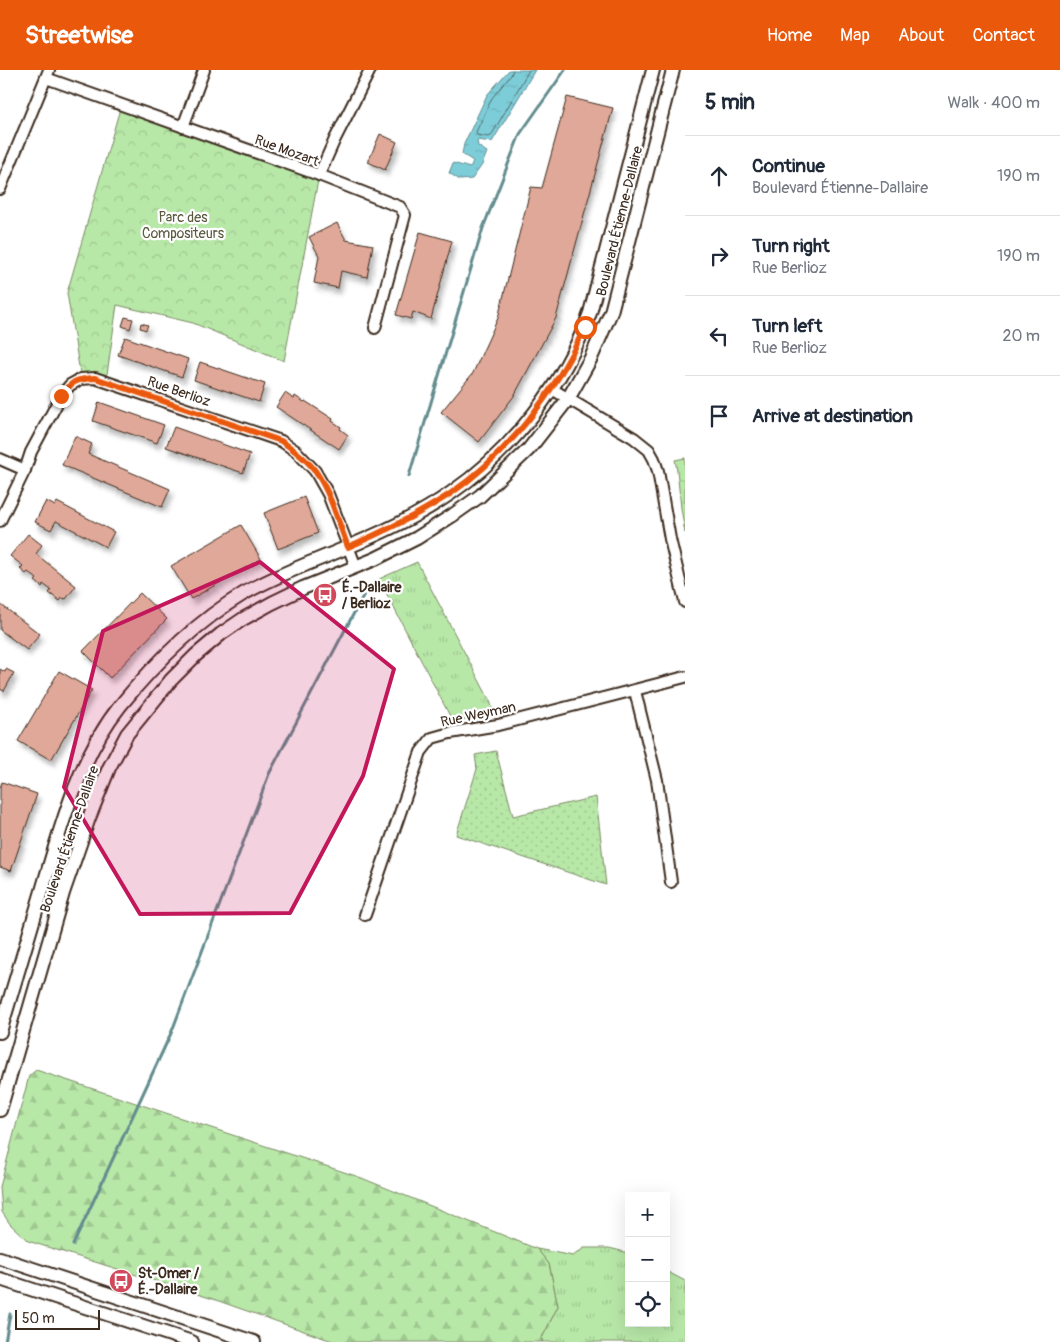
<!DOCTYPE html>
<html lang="en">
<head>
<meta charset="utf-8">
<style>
	:root { --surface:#fff; --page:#f6f6f7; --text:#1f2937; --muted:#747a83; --line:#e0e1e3; --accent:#ea580c }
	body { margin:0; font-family:Pangolin,sans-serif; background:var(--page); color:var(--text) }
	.controls { position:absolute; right:15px; bottom:15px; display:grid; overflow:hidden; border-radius:0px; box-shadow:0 5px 20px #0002 }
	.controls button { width:45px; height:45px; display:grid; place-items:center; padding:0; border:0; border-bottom:1px solid var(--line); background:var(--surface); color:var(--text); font:25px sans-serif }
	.scale { position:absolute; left:15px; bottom:12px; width:85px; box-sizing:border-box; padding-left:5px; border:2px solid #3b2a1e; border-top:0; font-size:14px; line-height:18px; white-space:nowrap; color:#3b2a1e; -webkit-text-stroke:4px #fff; paint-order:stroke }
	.stop { position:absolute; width:15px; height:15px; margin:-11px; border:4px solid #ea580c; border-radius:50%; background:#fff }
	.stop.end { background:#ea580c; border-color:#fff; box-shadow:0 1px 5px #0008 }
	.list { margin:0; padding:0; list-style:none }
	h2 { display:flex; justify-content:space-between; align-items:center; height:65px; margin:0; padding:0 20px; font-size:21px }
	h2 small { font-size:16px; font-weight:400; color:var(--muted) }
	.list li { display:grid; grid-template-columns:32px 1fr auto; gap:15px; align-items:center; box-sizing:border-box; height:80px; padding:0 20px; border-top:1px solid var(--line) }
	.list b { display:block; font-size:19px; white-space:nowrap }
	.list p { margin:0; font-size:16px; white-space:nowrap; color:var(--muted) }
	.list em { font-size:16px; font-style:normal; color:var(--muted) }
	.icon { flex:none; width:28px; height:28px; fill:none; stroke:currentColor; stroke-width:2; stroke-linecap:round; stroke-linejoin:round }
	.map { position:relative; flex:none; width:685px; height:1272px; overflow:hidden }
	header { display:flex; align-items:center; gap:30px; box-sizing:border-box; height:70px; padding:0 25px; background:var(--accent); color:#fff }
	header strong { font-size:24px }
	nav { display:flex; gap:28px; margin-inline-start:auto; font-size:18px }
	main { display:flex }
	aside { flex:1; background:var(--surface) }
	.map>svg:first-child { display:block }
</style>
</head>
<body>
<header>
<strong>Streetwise</strong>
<nav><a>Home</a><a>Map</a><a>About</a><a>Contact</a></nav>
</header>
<main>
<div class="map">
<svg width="685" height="1272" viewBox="0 0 685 1272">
	<defs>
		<pattern id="grass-tufts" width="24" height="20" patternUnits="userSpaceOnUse" patternTransform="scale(1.25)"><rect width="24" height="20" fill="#b8e8a8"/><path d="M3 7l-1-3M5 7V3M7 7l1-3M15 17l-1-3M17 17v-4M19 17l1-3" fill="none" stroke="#9fc790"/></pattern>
		<pattern id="forest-firs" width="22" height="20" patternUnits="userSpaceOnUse" patternTransform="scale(1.25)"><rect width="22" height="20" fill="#b8e8a8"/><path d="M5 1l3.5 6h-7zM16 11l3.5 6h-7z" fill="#9fc790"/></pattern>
		<pattern id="park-crowns" width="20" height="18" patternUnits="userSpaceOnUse" patternTransform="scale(1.25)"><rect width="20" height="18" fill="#b8e8a8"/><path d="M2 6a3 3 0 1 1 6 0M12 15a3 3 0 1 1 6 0" fill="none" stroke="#9fc790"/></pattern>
		<pattern id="garden-dots" width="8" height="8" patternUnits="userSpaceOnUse" patternTransform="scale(1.25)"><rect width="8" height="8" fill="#b8e8a8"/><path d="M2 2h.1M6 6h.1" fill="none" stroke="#9fc790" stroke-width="1.8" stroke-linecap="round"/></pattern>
		<pattern id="water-ripples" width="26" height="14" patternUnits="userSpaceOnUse" patternTransform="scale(1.25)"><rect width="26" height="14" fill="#7dcdd9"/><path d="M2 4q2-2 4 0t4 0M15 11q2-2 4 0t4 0" fill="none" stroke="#6db0ba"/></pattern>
		<filter id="shadow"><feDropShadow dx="3" dy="5.5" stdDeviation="2.5" flood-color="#0004"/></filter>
	</defs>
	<rect width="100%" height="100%" fill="#fff"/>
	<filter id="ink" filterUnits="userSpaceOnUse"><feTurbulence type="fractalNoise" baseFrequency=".02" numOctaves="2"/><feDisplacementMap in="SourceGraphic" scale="10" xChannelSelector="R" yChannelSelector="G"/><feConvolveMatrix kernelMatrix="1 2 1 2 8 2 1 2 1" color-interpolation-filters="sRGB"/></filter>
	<g filter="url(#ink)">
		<g fill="url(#grass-tufts)" stroke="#7a8963">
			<polygon points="417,492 490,631 494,643 453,652 379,509"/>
			<polygon points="584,1178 609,1178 629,1183 629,1253 666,1253 666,1201 685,1211 685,1272 542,1272 542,1268 558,1236 549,1194 537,1179 573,1186"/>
		</g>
		<polygon fill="url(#forest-firs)" stroke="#7a8963" points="36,1000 359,1107 537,1179 549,1194 558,1236 542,1268 542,1272 335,1272 213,1229 28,1171 10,1154 2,1142 0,1117 29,1006"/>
		<g fill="url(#park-crowns)" stroke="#7a8963">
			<polygon points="121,35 319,105 284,291 193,253 117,235 106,311 81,309 67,223"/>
			<polygon points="685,388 685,463 681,438 677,400 675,390"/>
		</g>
		<polygon fill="url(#garden-dots)" stroke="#7a8963" points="496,681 513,746 596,727 606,815 456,765 477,699 475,685"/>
		<polygon fill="url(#water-ripples)" stroke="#638c8e" points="509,0 535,0 492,72 477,70 478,76 487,82 482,95 472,109 460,110 449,103 453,93 470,98 473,91 462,84 464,74 487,25"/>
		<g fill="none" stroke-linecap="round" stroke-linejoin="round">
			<polyline stroke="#556b69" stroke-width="1" points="513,0 511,5 492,28 476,62 477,65 488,67 491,66 529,0"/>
			<g stroke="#638c8e" stroke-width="3">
				<polyline points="409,406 483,158 520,64 565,0"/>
				<polyline points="73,1175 172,961 269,704 364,524"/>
				<polyline points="5,1272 10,1244"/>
			</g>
		</g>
		<g fill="#e0a898" stroke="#3b2a1e" filter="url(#shadow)">
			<polygon points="567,27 613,38 556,248 514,326 479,372 441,342 473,303 498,248 531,117 542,118"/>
			<polygon points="380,64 397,72 385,100 368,92"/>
			<polygon points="337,153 346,170 373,175 367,207 341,201 338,218 314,213 319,186 309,167"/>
			<polygon points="420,162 452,171 431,249 413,242 411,249 396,245"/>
			<polygon points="125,247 133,249 130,259 122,256"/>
			<polygon points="141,253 148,255 146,260 140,258"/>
			<polygon points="125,267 188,289 182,307 118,285"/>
			<polygon points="200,292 265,314 259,332 194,310"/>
			<polygon points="285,323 294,329 295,326 304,332 305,331 333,349 332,351 341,357 340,359 348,365 339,379 276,337"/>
			<polygon points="99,332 164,355 157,373 93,351"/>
			<polygon points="174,357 250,384 243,403 166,377"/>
			<polygon points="75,366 92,374 88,384 170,419 162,437 62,395"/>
			<polygon points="304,427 318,463 278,479 264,443"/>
			<polygon points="46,431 55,436 57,432 114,462 106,477 56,451 51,460 35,452"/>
			<polygon points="241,455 261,489 191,529 171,496"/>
			<polygon points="28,464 42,475 36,484 76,516 66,529 62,528 60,531 49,523 51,520 43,514 42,517 35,511 37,509 28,502 26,504 20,499 23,496 10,486"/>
			<polygon points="140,523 167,549 110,608 83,581"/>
			<polygon points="0,534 40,564 27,580 0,560"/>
			<polygon points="0,599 5,602 6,599 14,603 4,621 0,619"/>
			<polygon points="59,601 92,620 51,690 18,671"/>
			<polygon points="2,712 37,724 11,801 0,797 0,717"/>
		</g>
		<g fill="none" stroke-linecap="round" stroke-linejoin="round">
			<g stroke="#3b2a1e" stroke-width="14">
				<g id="minor">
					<polyline points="46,8 319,105 400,137 405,145 375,258"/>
					<polyline points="183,57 204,0"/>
					<polyline points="319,105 335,69 370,0"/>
					<polyline points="0,119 49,0"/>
					<polyline points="552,319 634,368 649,380 654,389 658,401 670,469 685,532"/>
					<polyline points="0,389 25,400"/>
					<polyline points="0,451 25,400 31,382 61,326 70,315 81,309 95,308 281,371 296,381 315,401 328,424 356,497"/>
					<polyline points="635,621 657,710 671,812"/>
					<polyline points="365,845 421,682 432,668 450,663 498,655 685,607"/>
				</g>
			</g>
			<g stroke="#3b2a1e" stroke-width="16">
				<g id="tertiary">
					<path d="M0,962C14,915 28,868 42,821C60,759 79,687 120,636C155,593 195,553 243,524C283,501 323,489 364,470C394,457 424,442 451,423C513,380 564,314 590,243L653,0"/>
					<polyline points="0,1040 63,823 89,748 109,698 127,664 171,610 196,585 221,564 243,549 272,533 303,518 375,489 417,468 453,445 480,426 529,379 568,329 591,288 611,242 673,0"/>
					<polyline points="0,1188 254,1272"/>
					<polyline points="0,1209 192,1272"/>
				</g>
			</g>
			<use href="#minor" stroke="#fff" stroke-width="10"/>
			<use href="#tertiary" stroke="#fff" stroke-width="12"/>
		</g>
	</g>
	<g fill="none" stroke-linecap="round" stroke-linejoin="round" filter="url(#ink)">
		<path stroke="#ea580c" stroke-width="6" d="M61,326C72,311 76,309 95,308L281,371C293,379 307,389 316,402C331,424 338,452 348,477C383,462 418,445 450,424C509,383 556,322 585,257"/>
	</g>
	<path fill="#c2185b" fill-opacity="0.2" stroke="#c2185b" stroke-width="4" stroke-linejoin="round" d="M260,492L394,599L363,706L290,843L140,844L64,717L103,561Z"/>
	<defs>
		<g id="bus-disc" transform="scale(1.25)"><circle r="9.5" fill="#d1495b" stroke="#fff"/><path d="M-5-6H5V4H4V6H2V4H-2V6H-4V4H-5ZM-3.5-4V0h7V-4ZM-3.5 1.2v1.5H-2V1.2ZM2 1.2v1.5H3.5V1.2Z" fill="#fff"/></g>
	</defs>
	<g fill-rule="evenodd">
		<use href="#bus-disc" x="325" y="525"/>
		<use href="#bus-disc" x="121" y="1211"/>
	</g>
	<g text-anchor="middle" stroke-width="4.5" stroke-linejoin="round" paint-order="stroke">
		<g font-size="14" fill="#3b2a1e" stroke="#fff">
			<text transform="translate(287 80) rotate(20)" y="5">Rue Mozart</text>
			<text transform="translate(619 151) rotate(-76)" y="5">Boulevard Étienne-Dallaire</text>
			<text transform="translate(179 321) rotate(19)" y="5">Rue Berlioz</text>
			<text transform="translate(478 644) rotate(-12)" y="5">Rue Weyman</text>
			<text transform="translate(69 769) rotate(-71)" y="5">Boulevard Étienne-Dallaire</text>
		</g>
		<g font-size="14" fill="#5a5a40" stroke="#fff">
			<text x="183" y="152">Parc des<tspan x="183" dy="16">Compositeurs</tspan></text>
		</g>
		<g font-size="14" font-weight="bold" fill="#3b2a1e" stroke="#fff" text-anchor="start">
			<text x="342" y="522">É.-Dallaire<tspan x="342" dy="16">/ Berlioz</tspan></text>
			<text x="138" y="1208">St-Omer /<tspan x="138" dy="16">É.-Dallaire</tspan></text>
		</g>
	</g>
</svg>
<div class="controls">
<button>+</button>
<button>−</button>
<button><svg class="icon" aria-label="locate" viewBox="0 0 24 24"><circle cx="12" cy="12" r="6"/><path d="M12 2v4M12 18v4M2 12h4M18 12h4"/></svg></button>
</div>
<div class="scale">50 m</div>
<div class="stop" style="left:585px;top:257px"></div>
<div class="stop end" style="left:61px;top:326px"></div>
</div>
<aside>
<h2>5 min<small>Walk · 400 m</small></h2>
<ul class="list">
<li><svg class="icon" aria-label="ahead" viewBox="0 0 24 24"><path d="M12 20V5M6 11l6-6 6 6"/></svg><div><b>Continue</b><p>Boulevard Étienne-Dallaire</p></div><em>190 m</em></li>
<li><svg class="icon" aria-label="right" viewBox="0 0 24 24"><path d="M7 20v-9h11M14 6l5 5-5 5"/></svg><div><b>Turn right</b><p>Rue Berlioz</p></div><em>190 m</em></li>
<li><svg class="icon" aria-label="left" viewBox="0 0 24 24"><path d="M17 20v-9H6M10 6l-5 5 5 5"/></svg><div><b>Turn left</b><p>Rue Berlioz</p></div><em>20 m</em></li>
<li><svg class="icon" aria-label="arrive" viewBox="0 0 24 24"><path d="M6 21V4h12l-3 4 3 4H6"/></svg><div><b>Arrive at destination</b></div></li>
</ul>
</aside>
</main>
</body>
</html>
